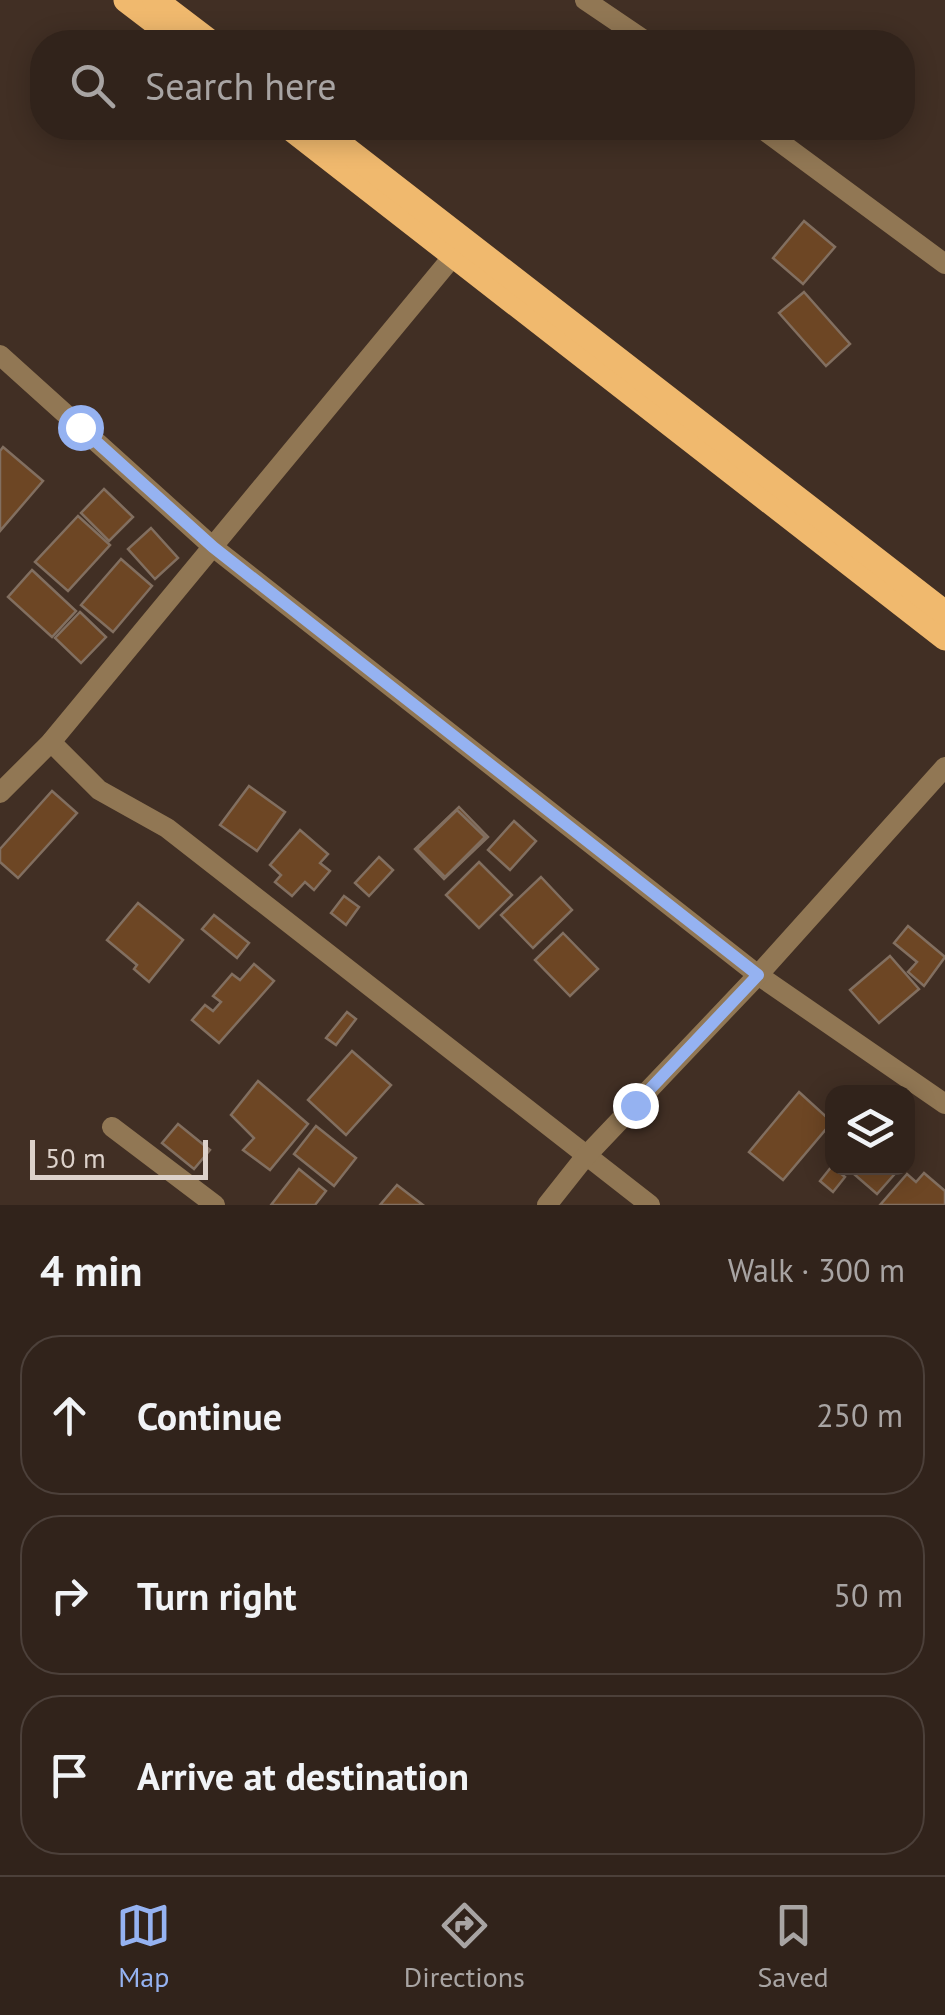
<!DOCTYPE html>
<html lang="en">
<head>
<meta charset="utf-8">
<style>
	:root { --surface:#31231b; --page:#3d2f28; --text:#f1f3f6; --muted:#a8a4a3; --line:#4c403a; --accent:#95b2f1 }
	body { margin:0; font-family:"PT Sans",sans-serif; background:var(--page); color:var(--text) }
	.controls { position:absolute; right:30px; bottom:30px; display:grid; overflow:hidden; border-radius:20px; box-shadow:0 5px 25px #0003 }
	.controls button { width:90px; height:90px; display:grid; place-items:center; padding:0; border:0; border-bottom:2px solid var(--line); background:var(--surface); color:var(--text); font:50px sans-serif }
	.scale { position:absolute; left:30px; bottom:25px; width:178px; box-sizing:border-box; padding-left:10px; border:5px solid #dcd1ca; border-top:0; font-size:28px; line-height:35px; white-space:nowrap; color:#dcd1ca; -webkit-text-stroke:8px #412f24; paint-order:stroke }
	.stop { position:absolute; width:30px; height:30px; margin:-22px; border:8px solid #95b2f1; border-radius:50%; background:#fff }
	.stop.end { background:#95b2f1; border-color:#fff; box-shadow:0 2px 10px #0008 }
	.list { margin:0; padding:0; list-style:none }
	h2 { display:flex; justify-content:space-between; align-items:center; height:130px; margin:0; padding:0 40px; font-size:42px }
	h2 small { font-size:32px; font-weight:400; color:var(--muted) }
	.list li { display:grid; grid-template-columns:65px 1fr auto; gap:30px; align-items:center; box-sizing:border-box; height:160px; margin:0 20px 20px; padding:0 20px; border:2px solid var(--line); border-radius:40px }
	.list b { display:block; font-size:38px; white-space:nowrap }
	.list em { font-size:32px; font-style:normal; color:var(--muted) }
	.icon { flex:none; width:55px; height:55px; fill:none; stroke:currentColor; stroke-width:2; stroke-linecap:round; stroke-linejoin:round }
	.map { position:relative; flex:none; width:945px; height:1205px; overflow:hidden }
	.search { position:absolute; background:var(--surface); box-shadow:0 5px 25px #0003; left:30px; right:30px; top:30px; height:110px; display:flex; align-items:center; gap:25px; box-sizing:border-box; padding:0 35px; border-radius:40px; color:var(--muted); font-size:38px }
	.sheet { height:670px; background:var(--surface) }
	nav { display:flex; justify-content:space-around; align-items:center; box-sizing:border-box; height:140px; border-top:2px solid var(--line); background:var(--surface); font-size:28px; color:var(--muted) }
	nav a { display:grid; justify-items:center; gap:5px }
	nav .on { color:var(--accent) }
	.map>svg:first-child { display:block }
</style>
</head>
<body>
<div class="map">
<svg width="945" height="1205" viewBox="0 0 945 1205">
	<rect width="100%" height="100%" fill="#412f24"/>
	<g fill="#6d4624" stroke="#826f60" stroke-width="2.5">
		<polygon points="804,221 835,247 803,284 773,258"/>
		<polygon points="804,292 850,344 826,366 779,313"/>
		<polygon points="3,447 43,481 0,531 0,451"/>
		<polygon points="104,489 133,517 109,541 81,513"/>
		<polygon points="78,516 110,545 68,591 35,562"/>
		<polygon points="151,528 178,558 155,579 128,549"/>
		<polygon points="121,559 152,586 113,632 81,605"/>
		<polygon points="32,570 76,611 52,637 8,597"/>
		<polygon points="80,612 106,637 81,663 55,638"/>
		<polygon points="249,786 285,812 257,851 220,825"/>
		<polygon points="52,791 77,813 18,878 0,862 0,849"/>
		<polygon points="459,807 488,837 444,879 415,849"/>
		<polygon points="457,810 485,837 445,877 417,849"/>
		<polygon points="514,821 536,841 510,870 488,850"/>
		<polygon points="300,830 328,854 320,863 330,871 314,890 305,882 292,896 275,882 281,875 270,865"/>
		<polygon points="379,857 393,870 369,896 355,883"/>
		<polygon points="479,862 512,895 479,928 446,895"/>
		<polygon points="541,877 572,910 533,948 501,915"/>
		<polygon points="344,896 359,907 346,925 331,913"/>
		<polygon points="138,903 183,940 149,982 134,969 137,965 107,940"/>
		<polygon points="214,915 249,943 237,958 202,929"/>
		<polygon points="908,926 945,957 924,986 908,972 917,962 894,943"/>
		<polygon points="563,933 598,969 570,996 535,960"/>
		<polygon points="890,956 919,989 879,1023 850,990"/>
		<polygon points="254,964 274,981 219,1043 192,1020 205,1005 213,1011 221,1002 213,996 232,974 240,980"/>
		<polygon points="347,1012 356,1019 336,1045 326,1038"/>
		<polygon points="352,1051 391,1085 346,1135 308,1100"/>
		<polygon points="258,1081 308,1124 270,1170 243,1150 254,1138 231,1115"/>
		<polygon points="799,1092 832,1122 783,1180 749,1152"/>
		<polygon points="178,1124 210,1150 194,1169 162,1143"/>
		<polygon points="316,1126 356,1158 334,1186 294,1154"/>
		<polygon points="832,1166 845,1177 833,1192 820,1181"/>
		<polygon points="847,1168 900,1168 877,1194"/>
		<polygon points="299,1169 326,1191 315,1205 271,1205"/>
		<polygon points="924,1173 945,1191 945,1205 880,1205 907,1174 916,1182"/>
		<polygon points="397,1185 423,1205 380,1205"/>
	</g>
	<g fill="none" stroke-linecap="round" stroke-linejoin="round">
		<g stroke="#917754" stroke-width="20">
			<polyline points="585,0 647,42"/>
			<polyline points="761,128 945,264"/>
			<polyline points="0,355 213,547 758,975 945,1104"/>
			<polyline points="51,742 99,790 167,828 650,1205"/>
			<polyline points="0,793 51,742 454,255"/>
			<polyline points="112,1127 215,1205"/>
			<polyline points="547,1205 585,1157 758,975 945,767"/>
		</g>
		<g stroke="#f0b96e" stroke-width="25">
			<polyline points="126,0 181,42"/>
			<polyline points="155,0 210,42"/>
			<polyline points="290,128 945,638"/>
			<polyline points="319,128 945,613"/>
		</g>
	</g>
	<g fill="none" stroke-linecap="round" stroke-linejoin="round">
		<polyline stroke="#95b2f1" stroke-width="12" points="80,427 213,547 758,975 635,1105"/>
	</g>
</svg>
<div class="controls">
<button><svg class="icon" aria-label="layers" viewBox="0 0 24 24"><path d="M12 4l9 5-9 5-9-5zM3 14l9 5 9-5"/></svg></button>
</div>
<div class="scale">50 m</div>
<div class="stop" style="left:80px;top:427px"></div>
<div class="stop end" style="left:635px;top:1105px"></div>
<div class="search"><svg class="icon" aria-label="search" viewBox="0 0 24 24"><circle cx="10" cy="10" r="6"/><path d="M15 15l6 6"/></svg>Search here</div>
</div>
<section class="sheet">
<h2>4 min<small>Walk · 300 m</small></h2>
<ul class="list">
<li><svg class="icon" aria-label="ahead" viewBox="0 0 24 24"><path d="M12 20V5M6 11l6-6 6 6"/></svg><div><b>Continue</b></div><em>250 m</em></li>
<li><svg class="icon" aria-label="right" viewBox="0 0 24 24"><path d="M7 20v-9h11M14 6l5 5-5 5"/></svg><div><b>Turn right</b></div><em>50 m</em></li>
<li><svg class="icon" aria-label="arrive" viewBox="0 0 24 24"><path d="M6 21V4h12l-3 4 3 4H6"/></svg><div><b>Arrive at destination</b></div></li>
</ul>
</section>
<nav>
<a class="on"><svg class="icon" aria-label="map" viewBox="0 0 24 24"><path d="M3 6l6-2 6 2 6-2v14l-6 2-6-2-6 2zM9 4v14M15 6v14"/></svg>Map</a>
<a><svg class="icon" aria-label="directions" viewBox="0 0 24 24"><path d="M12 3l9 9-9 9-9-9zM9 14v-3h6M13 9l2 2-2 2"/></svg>Directions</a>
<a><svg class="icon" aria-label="saved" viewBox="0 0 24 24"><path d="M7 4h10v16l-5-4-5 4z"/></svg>Saved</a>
</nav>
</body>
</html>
